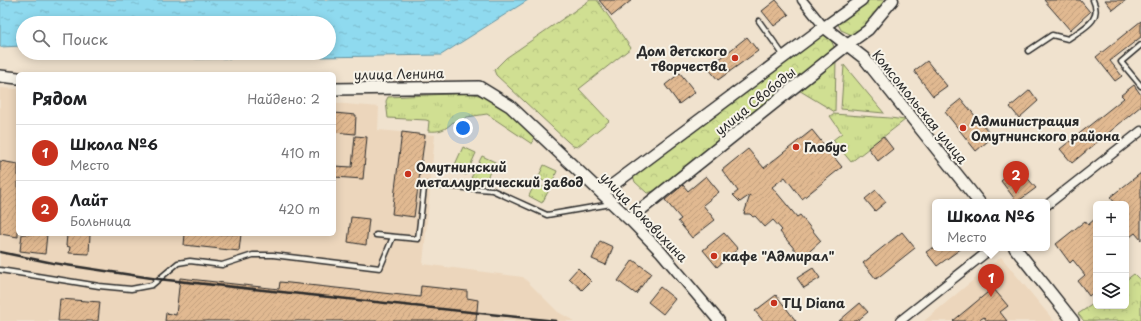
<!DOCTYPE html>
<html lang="ru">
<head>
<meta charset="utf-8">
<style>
	:root { --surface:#fff; --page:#f2f2f2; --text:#202124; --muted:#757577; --line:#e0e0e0; --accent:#c8321e }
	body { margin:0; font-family:"Playpen Sans",sans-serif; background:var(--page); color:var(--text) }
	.controls { position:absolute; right:12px; bottom:12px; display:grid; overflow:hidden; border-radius:6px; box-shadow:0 2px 10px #0003 }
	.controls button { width:36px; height:36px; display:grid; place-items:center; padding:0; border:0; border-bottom:1px solid var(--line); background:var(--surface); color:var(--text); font:20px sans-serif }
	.you { position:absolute; left:463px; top:128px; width:14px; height:14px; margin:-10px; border:3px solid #fff; border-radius:50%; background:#1a73e8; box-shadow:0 0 0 6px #1a73e833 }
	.badge { display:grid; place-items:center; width:26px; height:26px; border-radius:50%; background:var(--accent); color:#fff; font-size:13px; font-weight:700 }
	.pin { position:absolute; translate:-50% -33px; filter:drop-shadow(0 1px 2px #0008) }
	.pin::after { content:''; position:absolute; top:21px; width:14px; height:12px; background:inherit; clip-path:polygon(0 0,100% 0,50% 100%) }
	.popup { position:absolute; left:932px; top:199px; width:118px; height:52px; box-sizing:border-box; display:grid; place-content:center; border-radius:6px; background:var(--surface); filter:drop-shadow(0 1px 3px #0005); font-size:13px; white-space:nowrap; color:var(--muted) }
	.popup b { font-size:15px; color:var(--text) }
	.popup::after { content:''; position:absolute; left:50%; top:100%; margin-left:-8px; border:8px solid transparent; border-top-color:var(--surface) }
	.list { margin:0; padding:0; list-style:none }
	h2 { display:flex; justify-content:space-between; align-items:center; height:52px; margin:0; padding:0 16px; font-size:17px }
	h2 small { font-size:13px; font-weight:400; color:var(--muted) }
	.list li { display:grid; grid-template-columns:26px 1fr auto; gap:12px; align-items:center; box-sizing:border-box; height:56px; padding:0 16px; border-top:1px solid var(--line) }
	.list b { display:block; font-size:15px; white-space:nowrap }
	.list p { margin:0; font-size:13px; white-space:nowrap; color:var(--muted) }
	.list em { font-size:13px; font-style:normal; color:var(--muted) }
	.icon { flex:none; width:22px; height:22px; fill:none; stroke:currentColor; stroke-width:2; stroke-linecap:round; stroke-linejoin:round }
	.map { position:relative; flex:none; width:1141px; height:321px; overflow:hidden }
	.search { position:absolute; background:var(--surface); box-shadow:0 2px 10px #0003; left:16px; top:16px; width:320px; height:44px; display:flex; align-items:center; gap:10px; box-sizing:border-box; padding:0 14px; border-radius:22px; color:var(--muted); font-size:15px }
	.panel { position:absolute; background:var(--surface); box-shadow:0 2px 10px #0003; left:16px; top:72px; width:320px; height:164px; border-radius:6px }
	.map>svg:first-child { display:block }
</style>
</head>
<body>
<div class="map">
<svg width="1141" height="321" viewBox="0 0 1141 321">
	<defs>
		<pattern id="grass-tufts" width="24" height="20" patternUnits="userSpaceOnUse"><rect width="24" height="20" fill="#d0df92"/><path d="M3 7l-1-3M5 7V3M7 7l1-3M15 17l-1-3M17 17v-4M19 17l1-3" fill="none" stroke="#b3c07e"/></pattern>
		<pattern id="park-crowns" width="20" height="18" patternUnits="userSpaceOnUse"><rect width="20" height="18" fill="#d0df92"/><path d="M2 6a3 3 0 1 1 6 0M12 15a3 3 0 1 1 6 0" fill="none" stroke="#b3c07e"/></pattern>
		<pattern id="water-ripples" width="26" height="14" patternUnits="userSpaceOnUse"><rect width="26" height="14" fill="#8fdaef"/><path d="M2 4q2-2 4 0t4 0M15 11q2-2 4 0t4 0" fill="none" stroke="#7cbbcd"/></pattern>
		<pattern id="building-hatch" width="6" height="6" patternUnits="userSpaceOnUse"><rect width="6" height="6" fill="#e1b991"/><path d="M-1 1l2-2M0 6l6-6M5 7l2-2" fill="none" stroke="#c19f7d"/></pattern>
	</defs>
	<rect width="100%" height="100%" fill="#f0e2ce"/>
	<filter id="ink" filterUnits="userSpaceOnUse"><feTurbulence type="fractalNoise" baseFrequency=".025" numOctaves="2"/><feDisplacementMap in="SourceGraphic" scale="8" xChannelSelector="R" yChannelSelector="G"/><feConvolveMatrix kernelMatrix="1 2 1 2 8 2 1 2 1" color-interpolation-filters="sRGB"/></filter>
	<g filter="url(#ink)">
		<g fill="#ecd6bc">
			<polygon points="0,88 18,89 18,234 334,234 334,103 379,107 378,130 435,135 423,264 523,277 558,312 574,321 0,321"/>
			<polygon points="1001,257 1054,321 924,321"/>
		</g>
		<g fill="url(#grass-tufts)" stroke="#7e855e">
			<polygon points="836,58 835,112 797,89"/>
			<polygon points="844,65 884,113 841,109"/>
			<path d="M468,93C499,97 513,116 534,137L532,144L487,114L467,117L457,123L453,122C445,130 440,132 428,131L429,121L426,120L388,118L386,101L388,97Z"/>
			<polygon points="833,114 890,118 905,120 851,162 833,140 842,133 830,116"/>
			<polygon points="463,147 476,153 466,175 453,169"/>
			<polygon points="482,156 495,162 484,184 471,178"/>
			<polygon points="544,165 557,171 551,185 538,178"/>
			<polygon points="535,183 549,190 542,203 529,196"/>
		</g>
		<g fill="url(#park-crowns)" stroke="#7e855e">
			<polygon points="590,0 597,0 631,48 579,89 609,121 577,147 573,146 567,141 496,75 494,70 506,58"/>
			<path d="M868,0H885C875,13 866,27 852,35L841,30L837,22Z"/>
			<polygon points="822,31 831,40 835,49 658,190 647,193 635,182 633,176"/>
			<polygon points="1134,274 1141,281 1141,321 1084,321 1078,314 1096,302 1096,306 1126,306 1126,280"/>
		</g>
		<polygon fill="url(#water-ripples)" stroke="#6794a1" points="0,0 528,0 441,55 197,59 153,53 329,53 329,23 23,23 23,46 0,47"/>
		<g fill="url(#building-hatch)" stroke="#2b2b2b">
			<polygon points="599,0 632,0 612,16"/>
			<polygon points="776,0 789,15 774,26 762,11"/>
			<polygon points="1044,0 1080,0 1090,12 1070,30"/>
			<polygon points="1105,0 1126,0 1113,10"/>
			<polygon points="1141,21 1141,37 1110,61 1122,76 1115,81 1096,57"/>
			<polygon points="747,37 758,51 718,80 708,68"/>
			<polygon points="927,61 947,86 933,96 914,71"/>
			<polygon points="680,73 695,92 679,104 665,85"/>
			<polygon points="1134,85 1141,95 1141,106 1072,163 1060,149 1124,98 1121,95"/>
			<polygon points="1030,90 1038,101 1019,118 1010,107"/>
			<polygon points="961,99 993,137 976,151 945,112"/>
			<polygon points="334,113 356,115 355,134 334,132"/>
			<polygon points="812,130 842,167 802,199 785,177 772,187 797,217 800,215 821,241 802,258 780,232 782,230 773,220 765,227 755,216 753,217 750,214 744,214 750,195 740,202 733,195 738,191 722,170 748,149 764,168"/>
			<polygon points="402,132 425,135 414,217 392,214"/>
			<polygon points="355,136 367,137 363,179 334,177 334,166 352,167"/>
			<polygon points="883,136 893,149 878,161 868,148"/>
			<polygon points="0,161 18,164 18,237 0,234"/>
			<polygon points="1018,167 1036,188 1017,202 1001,181"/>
			<polygon points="1141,173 1141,240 1135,233 1126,240 1126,204 1116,204 1110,197"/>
			<polygon points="706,176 719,192 703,205 715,220 692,238 678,221 681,219 665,200 683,185 688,191"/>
			<polygon points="876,190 886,202 875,211 865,199"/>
			<polygon points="351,217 369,219 366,245 348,242"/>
			<polygon points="1096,218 1096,230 1093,232 1096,236 1096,290 1089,296 1078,281 1085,275 1073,260 1070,263 1056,244 1085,221 1088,225"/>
			<polygon points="902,232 915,248 876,279 863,263"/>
			<polygon points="724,233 738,249 717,267 703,250"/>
			<polygon points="22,234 47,234 45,254 20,251"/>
			<polygon points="67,234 90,234 89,254 69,253 70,247 66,246"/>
			<polygon points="185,234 241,234 239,251 184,245"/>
			<polygon points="600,241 613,247 606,265 592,259"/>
			<polygon points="932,248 962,248 937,266 926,252"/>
			<polygon points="633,260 651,273 636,294 618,281"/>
			<polygon points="578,268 591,281 582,290 569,278"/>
			<polygon points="813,268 820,278 804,288 797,278"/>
			<polygon points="180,278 279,289 280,282 420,297 421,286 467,291 467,298 478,300 476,321 165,321 166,313 176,315"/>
			<polygon points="660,287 675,299 663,314 648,302"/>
			<polygon points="993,288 1008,306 1000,312 1007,321 987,321 984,317 978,321 953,321"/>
			<polygon points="776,295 796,321 763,321 755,311"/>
			<polygon points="60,299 100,302 98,321 58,321"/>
			<polygon points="860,303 868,312 857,321 839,321"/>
		</g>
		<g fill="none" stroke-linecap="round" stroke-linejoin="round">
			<g stroke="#2b2b2b" stroke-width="7">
				<g id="service">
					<polyline points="759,21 784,56"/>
					<polyline points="1141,45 1121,62 1141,86"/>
					<path d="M1028,51L1052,35L1068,39C1083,28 1103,21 1093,0"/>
					<polyline points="376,235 418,239 424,188 428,185 492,190 547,215 611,204"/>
					<polyline points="0,270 99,286 131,289 152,285 178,263 190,261 222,265 253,255 273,255 380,268 393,237"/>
				</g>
			</g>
			<g stroke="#2b2b2b" stroke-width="11">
				<g id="minor">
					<polyline points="802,0 824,27"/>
					<polyline points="1047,205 1141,131"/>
					<polyline points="900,321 992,248"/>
				</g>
			</g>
			<g stroke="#2b2b2b" stroke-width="13">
				<g id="tertiary">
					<polyline points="824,27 862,0"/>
					<polyline points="847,45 868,30 893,0"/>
					<polyline points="629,219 661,252 719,321"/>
				</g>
			</g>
			<g stroke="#2b2b2b" stroke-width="14">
				<g id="secondary">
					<polyline points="0,76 18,78"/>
					<polyline points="334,89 479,87 510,106 629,219 847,45"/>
					<polyline points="602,193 824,27 864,58 979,202"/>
					<polyline points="1015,248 1073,321"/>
				</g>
			</g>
			<use href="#service" stroke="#f7f3e8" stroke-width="4"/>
			<use href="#minor" stroke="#f7f3e8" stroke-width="8"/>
			<use href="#tertiary" stroke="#f7f3e8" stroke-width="10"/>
			<use href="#secondary" stroke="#f7f3e8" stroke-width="11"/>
			<polyline stroke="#2b2b2b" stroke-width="2.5" points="0,252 53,263 158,279 556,321"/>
		</g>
	</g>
	<g fill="#c8321e" stroke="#f7f3e8" stroke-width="1.5">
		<circle cx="735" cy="58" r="4"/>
		<circle cx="963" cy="128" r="4"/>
		<circle cx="796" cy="147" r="4"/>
		<circle cx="408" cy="174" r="4"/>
		<circle cx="714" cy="256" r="4"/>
		<circle cx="774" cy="303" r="4"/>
	</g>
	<g text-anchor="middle" stroke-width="4" stroke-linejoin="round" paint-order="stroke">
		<g font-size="13" font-weight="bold" fill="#2b2b2b" stroke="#f7f3e8" text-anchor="start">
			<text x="727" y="56" text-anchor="end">Дом детского<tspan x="727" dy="15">творчества</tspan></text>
			<text x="971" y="126">Администрация<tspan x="971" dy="15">Омутнинского района</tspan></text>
			<text x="804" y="152">Глобус</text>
			<text x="416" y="172">Омутнинский<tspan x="416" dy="15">металлургический завод</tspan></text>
			<text x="722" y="261">кафе "Адмирал"</text>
			<text x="782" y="308">ТЦ Diana</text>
		</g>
		<g font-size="13" fill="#2b2b2b" stroke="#f7f3e8">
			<text transform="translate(399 74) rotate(-1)" y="5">улица Ленина</text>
			<text transform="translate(755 101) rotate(-39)" y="5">улица Свободы</text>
			<text transform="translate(920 107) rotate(51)" y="5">Комсомольская улица</text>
			<text transform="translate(644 217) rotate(46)" y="5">улица Коковихина</text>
		</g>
	</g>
</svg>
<div class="controls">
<button>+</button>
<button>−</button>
<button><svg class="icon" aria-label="layers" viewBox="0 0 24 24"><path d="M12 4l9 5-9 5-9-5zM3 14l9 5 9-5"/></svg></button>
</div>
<div class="you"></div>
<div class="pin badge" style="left:991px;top:297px">1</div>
<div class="popup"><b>Школа №6</b>Место</div>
<div class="pin badge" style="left:1016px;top:194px">2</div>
<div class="search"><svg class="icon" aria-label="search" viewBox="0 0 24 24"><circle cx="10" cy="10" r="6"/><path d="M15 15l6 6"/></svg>Поиск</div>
<section class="panel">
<h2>Рядом<small>Найдено: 2</small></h2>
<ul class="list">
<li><span class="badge">1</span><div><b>Школа №6</b><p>Место</p></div><em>410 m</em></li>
<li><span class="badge">2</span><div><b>Лайт</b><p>Больница</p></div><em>420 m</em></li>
</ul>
</section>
</div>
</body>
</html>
